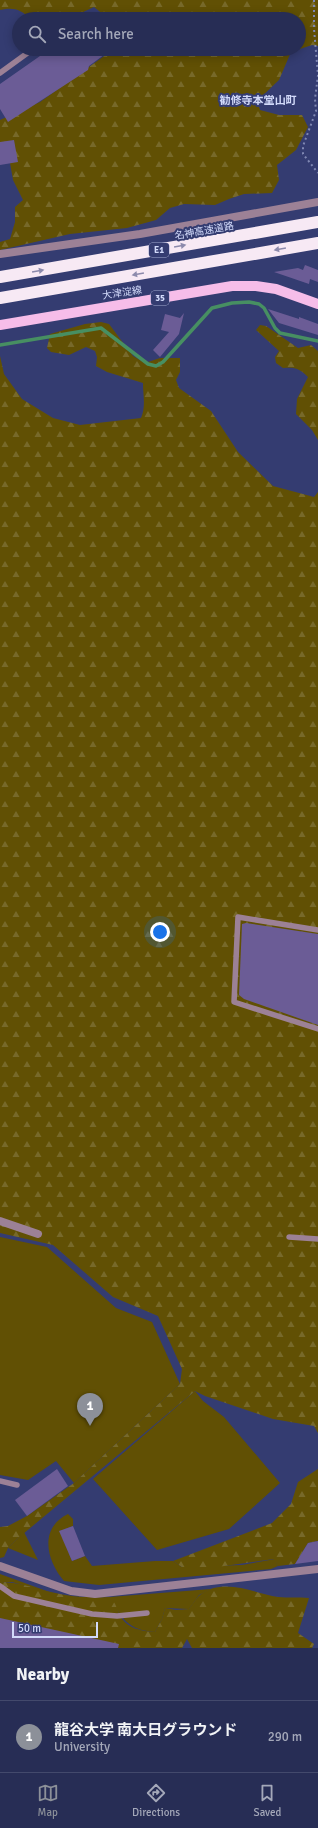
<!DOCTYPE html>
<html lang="en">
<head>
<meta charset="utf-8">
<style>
	:root { --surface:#272d55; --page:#33395f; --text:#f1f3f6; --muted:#a4a8b9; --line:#43496c; --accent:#8c9099 }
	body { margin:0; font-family:Signika,"Noto Sans JP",sans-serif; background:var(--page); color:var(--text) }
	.scale { position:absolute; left:12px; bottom:10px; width:86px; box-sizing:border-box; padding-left:4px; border:2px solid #d2dafa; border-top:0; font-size:11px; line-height:14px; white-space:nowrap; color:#d2dafa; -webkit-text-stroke:3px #343c71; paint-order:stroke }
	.you { position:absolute; left:160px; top:932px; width:14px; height:14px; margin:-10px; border:3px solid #fff; border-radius:50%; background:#1a73e8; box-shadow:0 0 0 6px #1a73e833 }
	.badge { display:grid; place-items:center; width:26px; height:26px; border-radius:50%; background:var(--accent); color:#fff; font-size:13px; font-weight:700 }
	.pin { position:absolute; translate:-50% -33px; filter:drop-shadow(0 1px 2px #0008) }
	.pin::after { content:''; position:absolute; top:21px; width:14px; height:12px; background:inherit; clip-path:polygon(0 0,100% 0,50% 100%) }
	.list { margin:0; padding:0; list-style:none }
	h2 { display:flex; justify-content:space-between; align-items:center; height:52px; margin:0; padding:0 16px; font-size:17px }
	h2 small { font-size:13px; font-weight:400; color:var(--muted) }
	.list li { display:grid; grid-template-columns:26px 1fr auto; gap:12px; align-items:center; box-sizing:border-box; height:72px; padding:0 16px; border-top:1px solid var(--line) }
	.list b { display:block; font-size:15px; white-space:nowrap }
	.list p { margin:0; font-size:13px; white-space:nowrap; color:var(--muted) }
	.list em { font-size:13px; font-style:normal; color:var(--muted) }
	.icon { flex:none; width:22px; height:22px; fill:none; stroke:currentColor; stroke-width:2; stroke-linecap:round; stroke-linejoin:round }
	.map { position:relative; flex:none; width:318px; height:1648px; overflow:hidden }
	.search { position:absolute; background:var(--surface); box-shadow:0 2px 10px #0003; left:12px; right:12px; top:12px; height:44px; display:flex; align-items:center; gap:10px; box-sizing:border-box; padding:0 14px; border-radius:22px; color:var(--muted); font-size:15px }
	.sheet { height:124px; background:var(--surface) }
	nav { display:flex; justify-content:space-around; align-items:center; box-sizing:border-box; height:56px; border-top:1px solid var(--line); background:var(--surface); font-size:11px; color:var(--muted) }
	nav a { display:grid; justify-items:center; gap:2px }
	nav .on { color:var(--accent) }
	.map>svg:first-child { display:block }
</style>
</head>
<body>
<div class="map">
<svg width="318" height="1648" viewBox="0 0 318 1648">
	<defs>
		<pattern id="forest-firs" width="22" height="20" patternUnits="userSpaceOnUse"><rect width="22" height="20" fill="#615004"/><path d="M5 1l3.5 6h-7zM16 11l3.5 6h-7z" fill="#77692a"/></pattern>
	</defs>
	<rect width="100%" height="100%" fill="#343c71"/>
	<g fill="#615004">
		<polygon points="0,1237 47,1247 116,1308 152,1322 180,1384 74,1483 56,1461 28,1480 0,1475"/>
		<polygon points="195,1391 203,1401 224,1417 280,1483 229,1529 157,1550 93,1479"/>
		<path d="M68,1514L73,1519V1526L60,1531L72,1561L85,1556L92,1566L155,1561H173L182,1567L242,1565L275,1559L278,1566L271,1569L99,1585L64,1581C46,1560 39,1528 68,1514Z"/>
		<polygon points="24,1532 38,1560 8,1548"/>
		<polygon points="0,1574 52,1593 12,1582 0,1582"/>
		<path d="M211,1589L199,1595L189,1609L165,1608L162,1619L155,1632C128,1630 122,1619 110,1597Z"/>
	</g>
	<g fill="url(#forest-firs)">
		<path d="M0,0H318V46L312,45L291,52L279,80L257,101L260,110L279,115H302L308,127L296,150L277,165L279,180L272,193L244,194L229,199L215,205L184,204L170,208L156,220L127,228L70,234L0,250V242L10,239L15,222V207L23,200L13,180L9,157L0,150V120L40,102L114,49H299V19H109L94,7L68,19H30C21,9 13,7 0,10Z"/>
		<path d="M101,322L109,324L133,356L145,363L160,358H180V372L176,380L179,388L211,411L238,452L273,486L314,497L318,492V1433L314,1426L273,1419L205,1396L195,1391L17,1539L8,1548L4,1557L0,1558V1527L8,1526L27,1516L74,1483L180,1384L182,1369L158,1316L113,1297L53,1245L0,1233V356L4,374L22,399L53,418L80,425L141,418C146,406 143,396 143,383L107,372L96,366L97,357L95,351L86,347L69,355L51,352L47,348L50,334L85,324Z"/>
		<path d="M260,325L266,326L298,348L311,345L318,351V440L312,430L296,414L297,399L308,377C299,368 295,367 283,368L276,363L275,357L279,351L256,330Z"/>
		<polygon points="318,1469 318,1541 308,1543 295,1564 278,1566 274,1559 203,1569 182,1567 173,1561 272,1523 291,1504 298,1482"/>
		<path d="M0,1582C18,1582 34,1588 51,1592C71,1597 90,1598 110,1597C116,1603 117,1610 121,1617C128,1629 142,1631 155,1632L162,1619L165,1608L176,1610L189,1609C192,1605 196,1598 200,1595C224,1577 253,1593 278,1597C288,1598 299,1597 309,1598L298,1633L314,1644L312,1648H192L187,1639L182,1648H0Z"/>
	</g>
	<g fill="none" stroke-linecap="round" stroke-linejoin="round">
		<polyline stroke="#478f62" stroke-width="3.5" points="0,345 101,328 148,364 156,366 163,362 212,308 232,303 249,302 259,304 264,308 275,328 280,333 318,341"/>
	</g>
	<g fill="#6b5c96">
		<polygon points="50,49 112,49 89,66 88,70 8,122 0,109 0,84"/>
		<polygon points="14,140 18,162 0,165 0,142"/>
		<polygon points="305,265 318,270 318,282 310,279 309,284 274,272 298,268 303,270"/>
		<polygon points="268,309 299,319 299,317 318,324 318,335 279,323"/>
		<polygon points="184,313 179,334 160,357 153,350 169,332 161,330 165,314 180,318"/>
		<polygon points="246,923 318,934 318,1025 244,999 239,995 242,924"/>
		<polygon points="57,1469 68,1486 27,1516 15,1500"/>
		<polygon points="73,1526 85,1556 72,1561 59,1531"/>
		<polygon points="318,1541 318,1561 295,1564 308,1543"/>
		<polygon points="0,1618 119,1644 118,1648 0,1648"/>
	</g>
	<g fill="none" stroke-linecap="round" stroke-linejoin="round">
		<polyline stroke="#8088b3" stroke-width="2" stroke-dasharray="2 3" stroke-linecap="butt" points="314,0 314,29 318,75 315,99 316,111 303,146 303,154 318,173"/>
		<g stroke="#9c8196" stroke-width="5.5">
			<polyline points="0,73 33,49"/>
			<polyline points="318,930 238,917 234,1002 318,1029"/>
			<polyline points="289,1237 318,1239"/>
			<polyline points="0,1481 17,1485"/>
			<polyline points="0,1586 14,1596 92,1614 117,1616 147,1613"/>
		</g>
		<g stroke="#9c8196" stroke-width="8">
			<polyline points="0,254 140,234 318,202"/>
			<polyline points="0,1221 38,1234"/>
			<polyline points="0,1566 71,1591 95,1594 318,1569"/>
		</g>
		<polyline stroke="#f6bde9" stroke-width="10" points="0,325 232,286 256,286 276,289 318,304"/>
		<g stroke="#f7e9f4" stroke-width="12">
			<polyline points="0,277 318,222"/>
			<polyline points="0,298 318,243"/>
		</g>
	</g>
	<defs><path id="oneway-solid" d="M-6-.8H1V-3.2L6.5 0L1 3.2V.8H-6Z"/></defs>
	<g fill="#8c8aac">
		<use href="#oneway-solid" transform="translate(180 246) rotate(-10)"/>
		<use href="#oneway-solid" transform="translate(280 249) rotate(170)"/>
		<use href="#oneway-solid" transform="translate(38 271) rotate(-10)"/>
		<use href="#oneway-solid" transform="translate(138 274) rotate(170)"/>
	</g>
	<g text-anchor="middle" stroke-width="4" stroke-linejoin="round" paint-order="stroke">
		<g fill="#343c71" stroke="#a3abd1" stroke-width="1">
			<rect x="149" y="243" width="20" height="14" rx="3"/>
			<rect x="151" y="291" width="18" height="14" rx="3"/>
		</g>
		<g font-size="9" font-weight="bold" fill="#d2dafa">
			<text x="159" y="253">E1</text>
			<text x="160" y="301">35</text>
		</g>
		<g font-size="10" fill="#d2dafa" stroke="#343c71">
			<text transform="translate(204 230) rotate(-10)" y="4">名神高速道路</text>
			<text transform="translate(122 292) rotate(-9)" y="4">大津淀線</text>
		</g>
		<g font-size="11" font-weight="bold" fill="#d2dafa" stroke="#343c71">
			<text x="258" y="104">勧修寺本堂山町</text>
		</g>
	</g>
</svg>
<div class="scale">50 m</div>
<div class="you"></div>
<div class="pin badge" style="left:90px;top:1426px">1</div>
<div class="search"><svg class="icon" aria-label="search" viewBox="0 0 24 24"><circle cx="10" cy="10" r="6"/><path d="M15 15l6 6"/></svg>Search here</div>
</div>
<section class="sheet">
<h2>Nearby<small></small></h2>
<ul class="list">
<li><span class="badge">1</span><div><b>龍谷大学 南大日グラウンド</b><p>University</p></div><em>290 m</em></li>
</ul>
</section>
<nav>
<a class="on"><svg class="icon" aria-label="map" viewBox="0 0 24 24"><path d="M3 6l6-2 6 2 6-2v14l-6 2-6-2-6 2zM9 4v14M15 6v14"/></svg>Map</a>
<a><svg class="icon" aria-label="directions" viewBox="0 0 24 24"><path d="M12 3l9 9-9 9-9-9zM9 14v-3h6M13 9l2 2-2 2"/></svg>Directions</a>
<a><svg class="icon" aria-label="saved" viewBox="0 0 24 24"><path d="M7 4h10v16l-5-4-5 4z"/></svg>Saved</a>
</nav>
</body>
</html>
